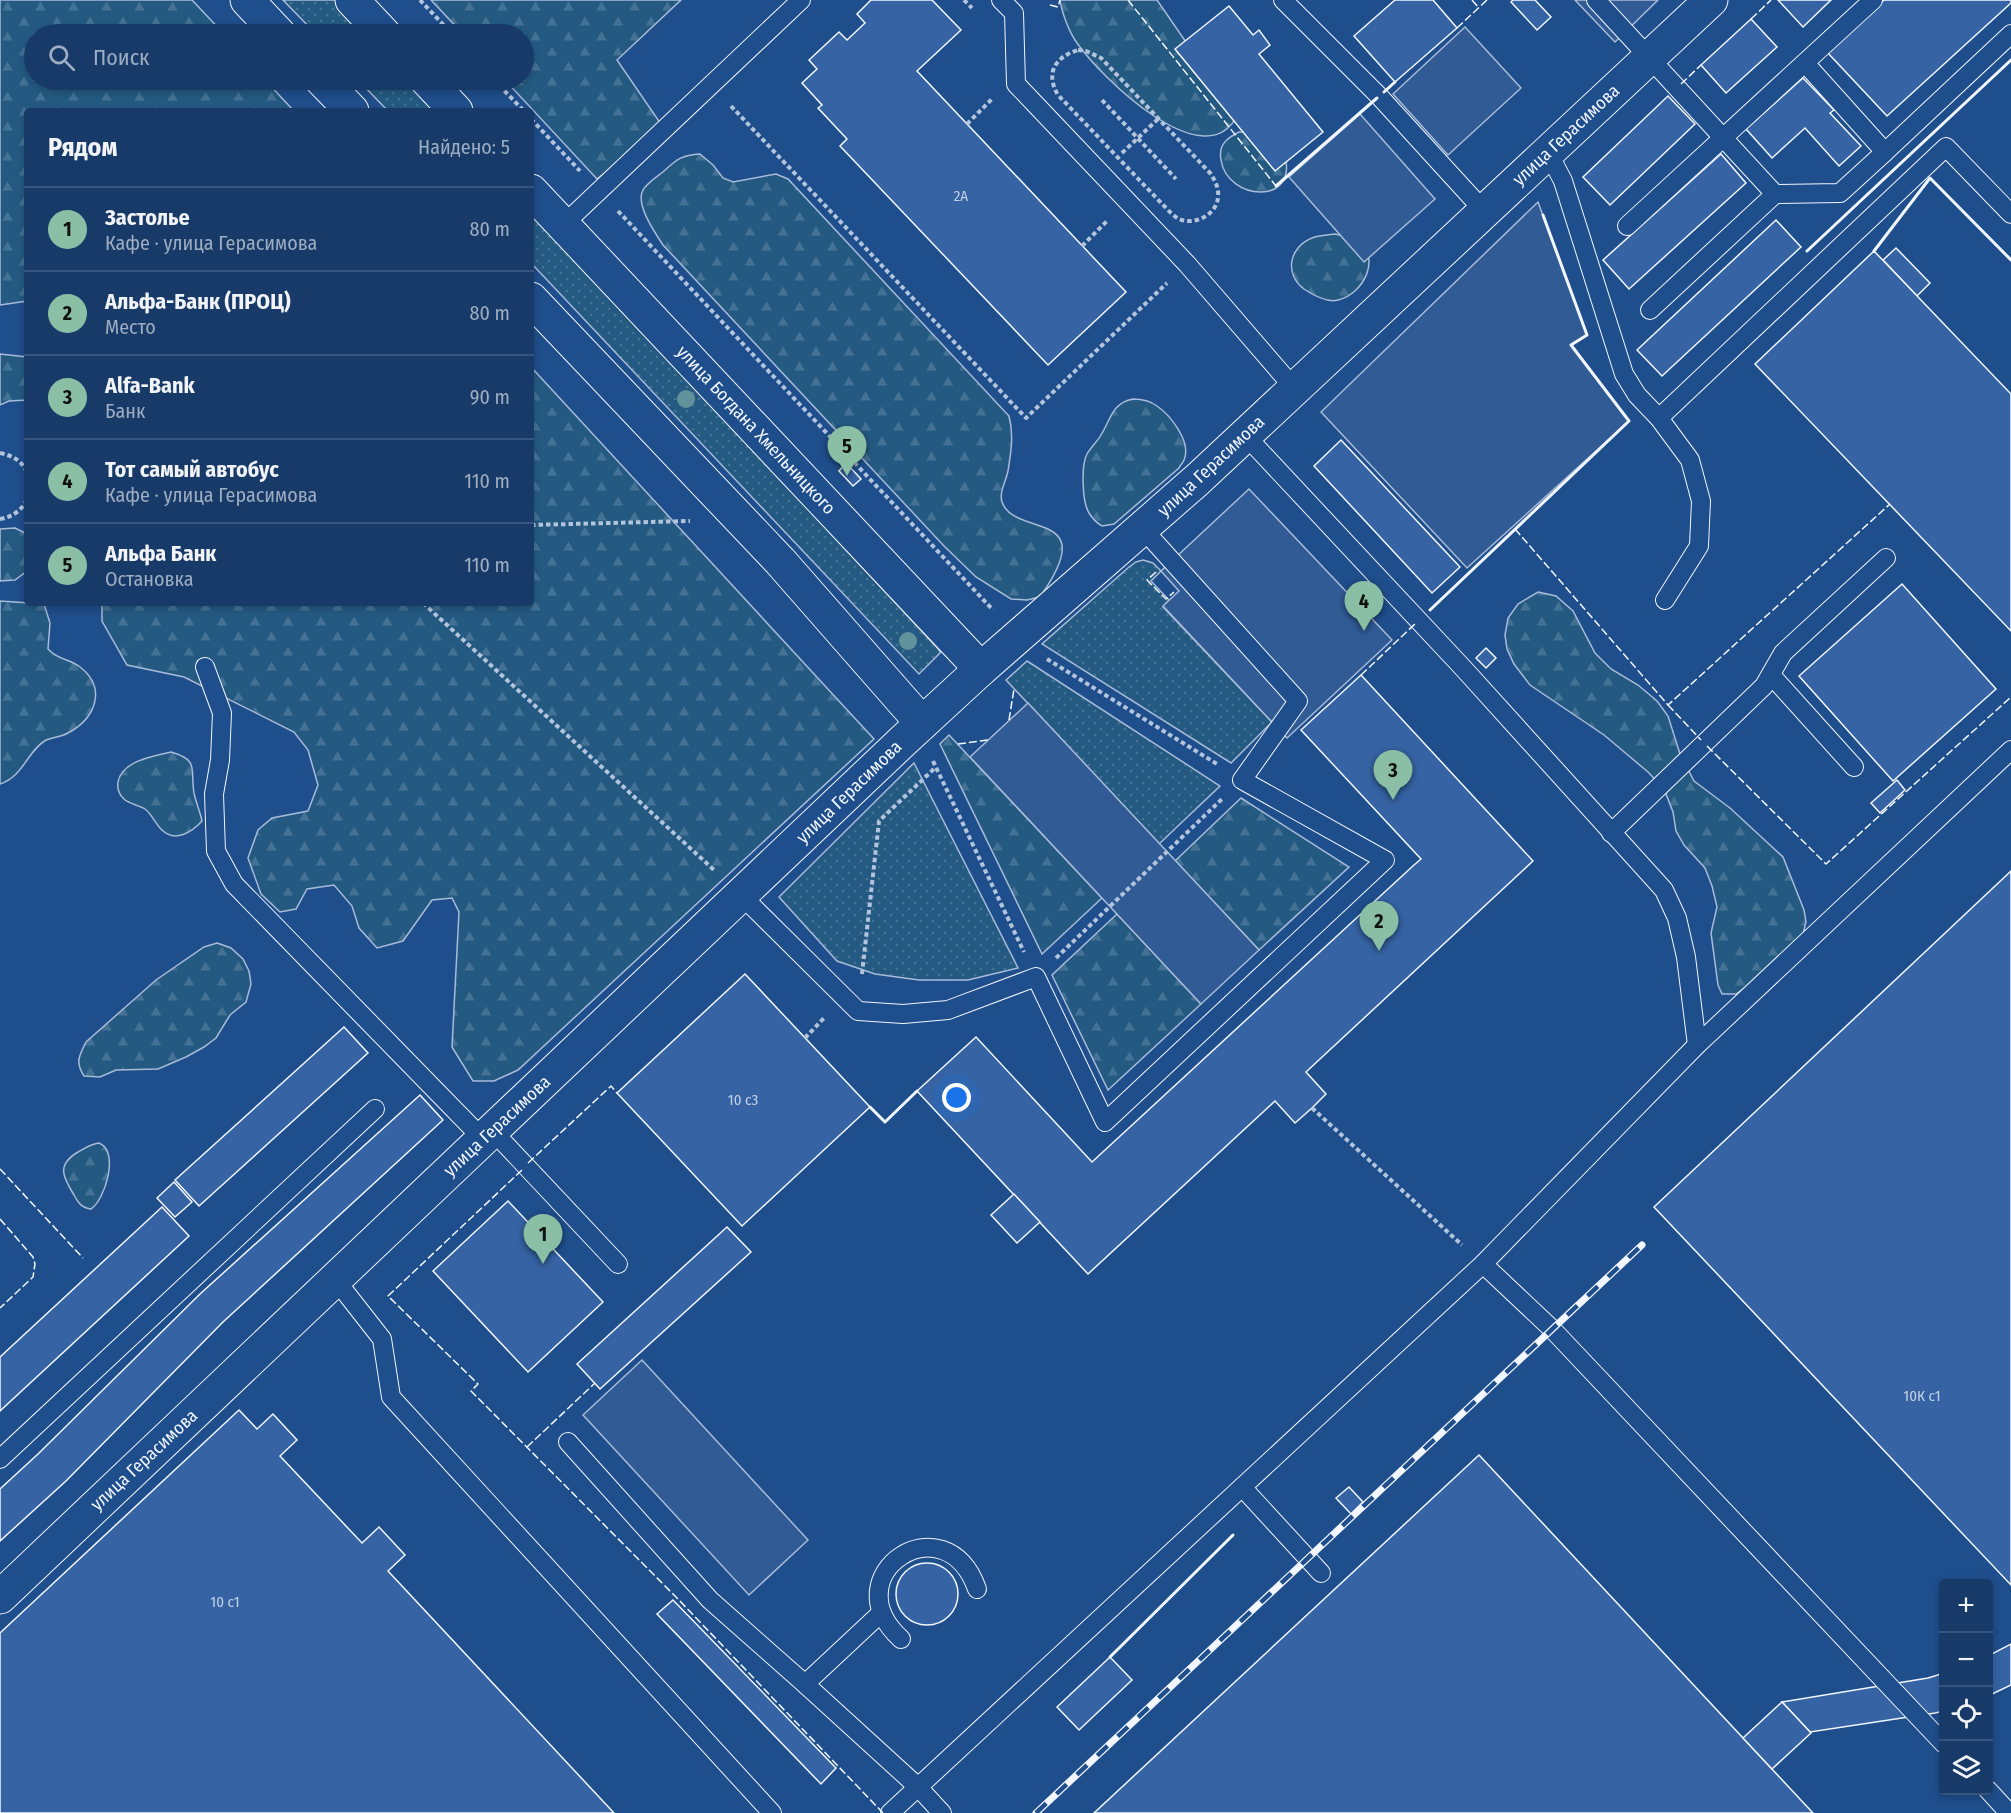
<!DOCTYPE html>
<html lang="ru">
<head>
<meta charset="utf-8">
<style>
	:root { --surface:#173a69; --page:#20416f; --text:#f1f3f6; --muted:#9eadc0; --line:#36547d; --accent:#8abfa5 }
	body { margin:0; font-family:"Fira Sans Condensed",sans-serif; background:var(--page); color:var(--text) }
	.controls { position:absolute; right:18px; bottom:18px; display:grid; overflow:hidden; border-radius:6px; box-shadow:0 3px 9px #0003 }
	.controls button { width:54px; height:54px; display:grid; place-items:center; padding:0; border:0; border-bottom:2px solid var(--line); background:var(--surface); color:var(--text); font:30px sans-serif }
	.you { position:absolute; left:957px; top:1098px; width:21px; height:21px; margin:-15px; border:4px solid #fff; border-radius:50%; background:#1a73e8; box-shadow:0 0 0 9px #1a73e833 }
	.badge { display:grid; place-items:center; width:39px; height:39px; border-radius:50%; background:var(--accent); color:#111; font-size:20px; font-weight:700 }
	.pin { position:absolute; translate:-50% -50px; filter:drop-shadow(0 2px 3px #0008) }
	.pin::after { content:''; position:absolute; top:32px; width:21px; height:18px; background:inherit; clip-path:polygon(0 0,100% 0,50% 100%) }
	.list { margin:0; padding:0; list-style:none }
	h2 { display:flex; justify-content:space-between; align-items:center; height:78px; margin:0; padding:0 24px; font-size:26px }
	h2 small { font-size:20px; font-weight:400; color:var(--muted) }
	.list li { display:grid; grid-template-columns:39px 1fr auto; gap:18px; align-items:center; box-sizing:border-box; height:84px; padding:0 24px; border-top:2px solid var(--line) }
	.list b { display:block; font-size:22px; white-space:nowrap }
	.list p { margin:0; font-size:20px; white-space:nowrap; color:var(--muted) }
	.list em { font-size:20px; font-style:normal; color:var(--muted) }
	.icon { flex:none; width:33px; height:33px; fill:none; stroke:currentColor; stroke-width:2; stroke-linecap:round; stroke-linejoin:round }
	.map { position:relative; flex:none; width:2011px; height:1813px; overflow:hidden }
	.search { position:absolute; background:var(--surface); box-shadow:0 3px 9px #0003; left:24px; top:24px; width:510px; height:66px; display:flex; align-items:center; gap:15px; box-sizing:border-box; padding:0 21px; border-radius:33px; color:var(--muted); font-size:22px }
	.panel { position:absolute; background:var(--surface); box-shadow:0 3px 9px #0003; left:24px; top:108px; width:510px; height:498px; border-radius:6px }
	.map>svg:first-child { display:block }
</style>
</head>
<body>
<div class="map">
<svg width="2011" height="1813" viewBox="0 0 2011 1813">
	<defs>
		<pattern id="grass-dots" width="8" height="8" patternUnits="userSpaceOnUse" patternTransform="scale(1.5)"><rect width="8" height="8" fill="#245a82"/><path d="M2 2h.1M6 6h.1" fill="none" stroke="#447295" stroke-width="1.8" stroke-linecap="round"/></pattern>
		<pattern id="forest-firs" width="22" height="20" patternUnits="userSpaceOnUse" patternTransform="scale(1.5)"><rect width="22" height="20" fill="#245a82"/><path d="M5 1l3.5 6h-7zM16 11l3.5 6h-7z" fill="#447295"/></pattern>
	</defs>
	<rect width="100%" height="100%" fill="#1f4e8c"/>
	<g fill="url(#grass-dots)" stroke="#a8bbd7" stroke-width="1.5">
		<polygon points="283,0 335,0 367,34 316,34"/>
		<polygon points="358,80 409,80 438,111 388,111"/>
		<polygon points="531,211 941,652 919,674 531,263"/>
		<polygon points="1143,560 1153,563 1161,571 1151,581 1169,600 1163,607 1272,722 1231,763 1042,644 1129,567 1136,562"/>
		<polygon points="1027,661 1220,786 1159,844 1006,680"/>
		<polygon points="914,763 1018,968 968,980 919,980 875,974 837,961 779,897"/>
	</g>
	<g fill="url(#forest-firs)" stroke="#a8bbd7" stroke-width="1.5">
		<polygon points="0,0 192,0 224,34 34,34 34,80 265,80 294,111 27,111 27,301 0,305"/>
		<polygon points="431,0 681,0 617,60 663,127 597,179 505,80 524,80 524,34 463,34"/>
		<path d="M1060,0H1157L1237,116C1204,179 1100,76 1077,43C1069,32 1062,13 1060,0Z"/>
		<path d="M1239,132H1249L1284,152C1301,207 1227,201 1221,160C1218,145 1227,138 1239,132Z"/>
		<path d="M700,154L713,165L723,178L733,182L776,174L788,179L1009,416C1014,435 1011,452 1008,471C1006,481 999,492 1002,502C1014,538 1103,508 1040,597L1027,600L1011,599L976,577L944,546L663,245C655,233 635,204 643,190C647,183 658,176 664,171C677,159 682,155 700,154Z"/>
		<path d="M1335,234C1342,236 1351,236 1357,240C1382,257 1364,294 1338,300C1327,303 1313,295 1304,289C1284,274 1289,247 1312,238C1318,235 1328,235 1335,234Z"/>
		<polygon points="0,354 27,357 27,400 9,401 0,405"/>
		<polygon points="531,367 874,739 518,1070 494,1081 473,1081 452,1047 459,912 452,898 432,900 403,941 377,948 359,928 352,906 334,885 307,889 296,909 280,912 261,894 248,858 258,830 272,818 308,811 318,785 308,750 294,732 184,677 127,665 102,621 102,603 531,603"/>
		<path d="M1133,399C1142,399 1149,400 1157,406C1170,415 1192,442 1184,460C1183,463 1180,465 1179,468L1114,524L1102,526C1097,523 1092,518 1089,513C1082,502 1081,465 1087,454C1091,447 1097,442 1101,435C1111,419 1112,403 1133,399Z"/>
		<polygon points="15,528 27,534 27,571 15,580 0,581 0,529"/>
		<polygon points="1538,592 1556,596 1573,611 1595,653 1611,669 1638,685 1657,701 1668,716 1680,754 1694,781 1730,808 1783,857 1804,910 1806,922 1803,934 1756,980 1736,994 1722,994 1718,985 1711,933 1717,907 1712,886 1705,868 1684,845 1676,831 1673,812 1664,789 1648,772 1604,735 1530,685 1514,664 1507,649 1505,635 1508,618 1518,604"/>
		<path d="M0,601L44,604L50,623L48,649C59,661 69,658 80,667C107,688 96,718 68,733C61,737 53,737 46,740C27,751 24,776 0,784Z"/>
		<polygon points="949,735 1102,898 1042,954 940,744"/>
		<path d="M171,752C200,760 190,770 194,793C196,803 200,811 202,821C192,832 175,843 162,830C155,824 152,814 145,809C139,805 129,804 124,799C119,795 117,788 118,782C122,761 153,756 171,752Z"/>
		<polygon points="1241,798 1349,867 1259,950 1175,861"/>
		<polygon points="1117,914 1201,1004 1108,1090 1052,975"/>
		<path d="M217,943L231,948L243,959L249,971L251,984L246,1002L230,1015L216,1038L204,1047L186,1057L158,1069L116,1070L100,1077L84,1076C75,1062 79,1056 86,1042L156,980L204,947Z"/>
		<path d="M99,1143C120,1151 105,1200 91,1209C82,1208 78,1203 74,1195C63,1177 56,1165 78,1152C85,1148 91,1144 99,1143Z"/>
	</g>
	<g fill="#305b95" stroke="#a8bbd7" stroke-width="1.5">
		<polygon points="1575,0 1658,0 1615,42"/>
		<polygon points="1465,27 1521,88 1448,155 1393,94"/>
		<polygon points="1360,114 1435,199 1364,262 1289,177"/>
		<polygon points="1538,202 1587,335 1571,345 1629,421 1467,568 1321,412"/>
		<polygon points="1249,489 1392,640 1287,738 1163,606 1179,591 1161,571"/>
		<polygon points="1028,703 1259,950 1201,1004 970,757"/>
		<polygon points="642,1360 808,1540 749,1595 583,1415"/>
	</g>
	<g fill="#3563a3" stroke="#f2f6ff" stroke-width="1.5">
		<polygon points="871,0 932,0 961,30 917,71 1126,292 1048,365 840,146 847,139 818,108 822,105 802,83 817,69 809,60 839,32 847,40 865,23 857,14"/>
		<polygon points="1395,0 1433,0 1457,28 1395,82 1354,36"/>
		<polygon points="1513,0 1535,0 1551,17 1537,30 1511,2"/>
		<polygon points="1778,0 1831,0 1803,27"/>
		<polygon points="1884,0 2011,0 2011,3 1887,116 1827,52"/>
		<polygon points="1229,6 1253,35 1259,30 1270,45 1259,54 1323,132 1275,171 1175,49"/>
		<polygon points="1751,19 1777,47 1726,93 1701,65"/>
		<polygon points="1803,78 1834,110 1830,113 1861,146 1839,166 1805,128 1772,158 1746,129"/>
		<polygon points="1668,96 1695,124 1610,205 1583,177"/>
		<polygon points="1721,154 1746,183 1629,289 1603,260"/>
		<polygon points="1776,220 1801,247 1662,376 1637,350"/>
		<polygon points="1896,248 1930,283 1917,296 1883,260"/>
		<polygon points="1874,251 2011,394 2011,631 1755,364"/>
		<polygon points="1341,440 1460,567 1432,593 1314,466"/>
		<polygon points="846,463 861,479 853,486 839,471"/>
		<polygon points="1902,584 1996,689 1893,781 1799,676"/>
		<polygon points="1486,648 1496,658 1486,668 1476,658"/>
		<polygon points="1361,675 1533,861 1306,1072 1326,1094 1312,1108 1295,1123 1275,1101 1088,1274 917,1091 976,1037 1092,1162 1414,865 1421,859 1301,730"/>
		<polygon points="1897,780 1905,790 1880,813 1871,803"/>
		<polygon points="2011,871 2011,1585 1654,1207"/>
		<polygon points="745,974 870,1107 742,1226 617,1093"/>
		<polygon points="344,1027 368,1053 199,1206 175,1180"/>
		<polygon points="420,1095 443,1120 223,1322 66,1481 0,1541 0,1489 38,1454 200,1294"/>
		<polygon points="174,1182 192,1202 175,1217 157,1198"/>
		<polygon points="1014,1194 1040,1222 1017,1243 991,1215"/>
		<polygon points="508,1201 603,1302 528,1372 433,1271"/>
		<polygon points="162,1207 189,1236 0,1411 0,1357"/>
		<polygon points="727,1227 751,1252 600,1389 577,1364"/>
		<polygon points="239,1410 257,1429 273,1414 297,1440 280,1456 362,1543 379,1527 405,1555 388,1571 614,1813 0,1813 0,1633"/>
		<polygon points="1479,1455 1813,1813 1094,1813"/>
		<polygon points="1349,1487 1363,1502 1351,1514 1336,1498"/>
		<circle cx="927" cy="1594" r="31"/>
		<polygon points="673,1600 836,1768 821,1784 657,1614"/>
		<polygon points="2011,1644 2011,1685 1988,1696 1988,1656"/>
		<polygon points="1110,1657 1132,1680 1079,1730 1057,1707"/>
		<polygon points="1944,1673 1944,1711 1935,1713 1810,1732 1782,1702 1928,1678"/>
		<polygon points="1782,1702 1811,1733 1772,1769 1743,1738"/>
	</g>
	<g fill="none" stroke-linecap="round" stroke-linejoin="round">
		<g stroke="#f2f6ff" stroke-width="20">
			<g id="lane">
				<polyline points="1001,0 1014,13 1016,84 1187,264 1294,388"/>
				<polyline points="1283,0 1379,96 1484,211"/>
				<polyline points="1596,0 1775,194 1840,193 1885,152"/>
				<polyline points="1805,63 1885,152 2011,34"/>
				<polyline points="1548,152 1563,181 1624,374 1637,395 1659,418"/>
				<polyline points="563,225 801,0"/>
				<polyline points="1627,226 1873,0"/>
				<polyline points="1650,310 1775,194"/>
				<polyline points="1245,435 1464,669 1664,890 1677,918 1686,957 1697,1045"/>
				<polyline points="1665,600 1699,546 1701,501 1690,460 1659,418 1946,147 2011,214"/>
				<polyline points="205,667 222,713 220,760 214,794 216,851 234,884 483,1139"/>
				<polyline points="1771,675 1854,767"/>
				<polyline points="1611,833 1764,686 1783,653 1886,558"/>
				<polyline points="741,895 858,1011 903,1014 948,1010 1036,977 1105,1122 1385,860 1242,780 1298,701 1143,529"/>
				<polyline points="492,1130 618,1264"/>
				<polyline points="1483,1264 1552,1329 1944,1744"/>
				<polyline points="335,1279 382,1339 391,1397 772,1813"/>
				<polyline points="568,1442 710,1600 805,1684"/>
				<polyline points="0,1459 375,1109"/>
				<polyline points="1242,1487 1321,1573"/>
				<polyline points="881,1613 805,1684 918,1787 942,1813"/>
				<path d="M901,1639C831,1575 945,1499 977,1589"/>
				<polyline points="1988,1790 2009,1813"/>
				<polyline points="890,1813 1483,1264 1697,1045 2011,750"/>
			</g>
		</g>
		<g stroke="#f2f6ff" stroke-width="35">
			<g id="street">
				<polyline points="247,0 279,34"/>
				<polyline points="352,0 384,34"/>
				<polyline points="322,80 352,111"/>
				<polyline points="427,80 456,111"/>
				<polyline points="531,191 981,669"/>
				<polyline points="531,299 780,561 922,723"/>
				<polyline points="0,1597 905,739 981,669 1197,480 1711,0"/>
			</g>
		</g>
		<g stroke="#b3c4dc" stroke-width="4" stroke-dasharray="4.5 3" stroke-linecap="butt">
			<polyline points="420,0 452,34"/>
			<polyline points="964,0 972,8"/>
			<path d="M1078,50L1086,51L1101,58L1211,174C1215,181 1219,188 1218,196C1218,214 1195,226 1179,219C1175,217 1171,213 1168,210L1058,95C1045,73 1055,57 1078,50Z"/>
			<polyline points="494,80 524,111"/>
			<polyline points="1102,100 1176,179"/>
			<polyline points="731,106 1026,418 1167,283"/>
			<polyline points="531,119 580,171"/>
			<polyline points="967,124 992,99"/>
			<polyline points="1122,153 1158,119"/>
			<polyline points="618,211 993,610"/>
			<polyline points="1082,246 1107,221"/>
			<path d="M0,453C13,456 21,460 27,472"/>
			<path d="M0,519C12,517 21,511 27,500"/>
			<polyline points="531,525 690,521"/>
			<polyline points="423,603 714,870"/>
			<polyline points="1047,659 1217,764"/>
			<polyline points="933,761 1024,952"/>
			<polyline points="1056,958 1222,799"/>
			<polyline points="862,974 879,821 936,767"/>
			<polyline points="805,1038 825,1017"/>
			<polyline points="1312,1108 1462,1245"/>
		</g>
		<use href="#lane" stroke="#1f4e8c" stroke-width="18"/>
		<use href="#street" stroke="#1f4e8c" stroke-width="33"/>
		<g stroke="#f2f6ff" stroke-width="7">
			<polyline id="rail" points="1036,1813 1642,1245"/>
		</g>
		<use href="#rail" stroke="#1f4e8c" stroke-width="4.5" stroke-dasharray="14" stroke-linecap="butt"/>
		<g stroke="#f2f6ff" stroke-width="1.5" stroke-dasharray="8 3" stroke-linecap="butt">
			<polyline points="1128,0 1276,186"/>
			<polyline points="1472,0 1479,8"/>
			<polyline points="1050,5 1058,7 1060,0"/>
			<polyline points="1751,19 1771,0"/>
			<polyline points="1457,28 1487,0"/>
			<polyline points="1681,84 1701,65"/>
			<polyline points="1515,529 1668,705 1890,504"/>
			<polyline points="1156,572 1147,580 1166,599 1174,592"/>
			<polyline points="1361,675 1416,623"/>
			<polyline points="1668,705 1701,740"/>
			<polyline points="1009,720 1014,689"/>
			<polyline points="958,744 988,740"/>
			<polyline points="1707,746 1826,864 2011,697"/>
			<polyline points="528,1163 611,1086 617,1093"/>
			<polyline points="0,1169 83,1258"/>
			<polyline points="522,1170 388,1296 478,1384 471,1391 676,1597 883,1813"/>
			<polyline points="0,1219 33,1257 35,1264 33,1277 0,1308"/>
			<polyline points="527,1447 595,1383"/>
		</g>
		<g stroke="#f2f6ff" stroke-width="3">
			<polyline points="1384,92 1395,82"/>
			<polyline points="1276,186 1377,98"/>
			<polyline points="1807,251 2011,60"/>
			<polyline points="1874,251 1930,178 2011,260"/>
			<polyline points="1430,610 1629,421 1571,345 1587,335 1543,215"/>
			<polyline points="870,1107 885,1122 917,1091"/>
			<polyline points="1110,1657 1233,1535"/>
		</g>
	</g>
	<g fill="#61919a">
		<circle cx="686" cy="399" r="9"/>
		<circle cx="908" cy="641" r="9"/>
	</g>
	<g text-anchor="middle" stroke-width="4.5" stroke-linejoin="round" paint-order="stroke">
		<g font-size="15" fill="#c3d1e8">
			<text x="961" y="201">2А</text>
			<text x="743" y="1105">10 с3</text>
			<text x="1922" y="1401">10К с1</text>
			<text x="225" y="1607">10 с1</text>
		</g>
		<g font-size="18" fill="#f2f6ff" stroke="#1f4e8c">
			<text transform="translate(1566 135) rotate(-43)" y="6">улица Герасимова</text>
			<text transform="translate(756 430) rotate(47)" y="6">улица Богдана Хмельницкого</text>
			<text transform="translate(1211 466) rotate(-43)" y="6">улица Герасимова</text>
			<text transform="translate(849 792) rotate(-44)" y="6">улица Герасимова</text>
			<text transform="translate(497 1126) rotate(-43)" y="6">улица Герасимова</text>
			<text transform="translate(144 1460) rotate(-43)" y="6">улица Герасимова</text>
		</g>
	</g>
</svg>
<div class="controls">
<button>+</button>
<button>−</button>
<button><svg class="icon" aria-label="locate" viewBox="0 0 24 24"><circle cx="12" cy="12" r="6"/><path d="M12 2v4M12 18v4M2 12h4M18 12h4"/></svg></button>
<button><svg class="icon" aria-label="layers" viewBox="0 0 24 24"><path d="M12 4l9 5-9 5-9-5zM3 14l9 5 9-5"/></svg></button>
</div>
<div class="you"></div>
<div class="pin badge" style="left:543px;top:1264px">1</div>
<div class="pin badge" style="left:1379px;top:951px">2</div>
<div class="pin badge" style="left:1393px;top:800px">3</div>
<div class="pin badge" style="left:1364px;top:631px">4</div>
<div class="pin badge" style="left:847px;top:476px">5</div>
<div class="search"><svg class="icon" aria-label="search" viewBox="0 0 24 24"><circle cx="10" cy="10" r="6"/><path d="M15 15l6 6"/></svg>Поиск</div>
<section class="panel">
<h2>Рядом<small>Найдено: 5</small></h2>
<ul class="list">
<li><span class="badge">1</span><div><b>Застолье</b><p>Кафе · улица Герасимова</p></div><em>80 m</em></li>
<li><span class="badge">2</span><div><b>Альфа-Банк (ПРОЦ)</b><p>Место</p></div><em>80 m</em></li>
<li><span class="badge">3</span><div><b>Alfa-Bank</b><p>Банк</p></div><em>90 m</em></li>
<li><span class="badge">4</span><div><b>Тот самый автобус</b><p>Кафе · улица Герасимова</p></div><em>110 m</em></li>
<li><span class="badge">5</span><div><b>Альфа Банк</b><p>Остановка</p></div><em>110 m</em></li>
</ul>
</section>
</div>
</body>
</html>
